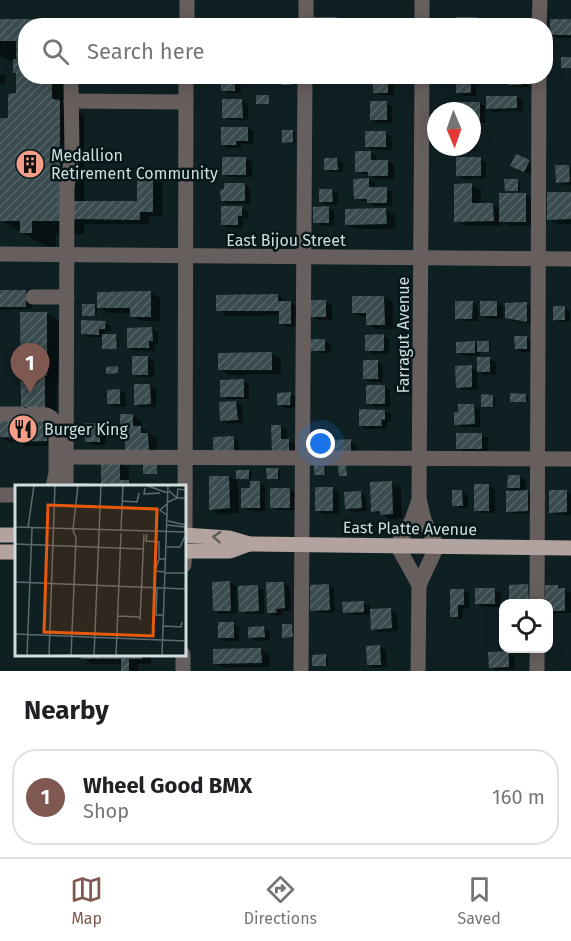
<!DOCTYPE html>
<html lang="en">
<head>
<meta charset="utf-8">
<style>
	:root { --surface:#fff; --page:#f2f2f2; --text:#202124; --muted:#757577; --line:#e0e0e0; --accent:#7f5951 }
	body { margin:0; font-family:"Fira Sans",sans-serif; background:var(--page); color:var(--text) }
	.controls { position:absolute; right:18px; bottom:18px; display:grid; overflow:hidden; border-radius:12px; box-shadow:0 3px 15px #0003 }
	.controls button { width:54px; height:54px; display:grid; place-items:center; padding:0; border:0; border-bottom:2px solid var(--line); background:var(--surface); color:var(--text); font:30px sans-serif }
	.compass { position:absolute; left:427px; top:102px; width:54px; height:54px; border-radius:50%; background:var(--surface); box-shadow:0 3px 15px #0003; rotate:178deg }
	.you { position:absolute; left:321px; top:444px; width:21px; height:21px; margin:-15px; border:4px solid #fff; border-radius:50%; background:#1a73e8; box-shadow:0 0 0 9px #1a73e833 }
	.badge { display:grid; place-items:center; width:39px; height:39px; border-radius:50%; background:var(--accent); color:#fff; font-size:20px; font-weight:700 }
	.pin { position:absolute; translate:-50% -50px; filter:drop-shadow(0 2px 3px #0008) }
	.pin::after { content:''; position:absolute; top:32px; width:21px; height:18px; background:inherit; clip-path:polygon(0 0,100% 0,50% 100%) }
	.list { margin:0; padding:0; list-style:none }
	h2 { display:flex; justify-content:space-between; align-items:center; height:78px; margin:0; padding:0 24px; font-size:26px }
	h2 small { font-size:20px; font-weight:400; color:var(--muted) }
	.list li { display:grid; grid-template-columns:39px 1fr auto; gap:18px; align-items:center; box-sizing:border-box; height:96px; margin:0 12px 12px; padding:0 12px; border:2px solid var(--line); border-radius:24px }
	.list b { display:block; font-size:22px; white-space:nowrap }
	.list p { margin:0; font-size:20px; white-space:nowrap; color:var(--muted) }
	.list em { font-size:20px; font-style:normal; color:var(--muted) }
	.icon { flex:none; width:33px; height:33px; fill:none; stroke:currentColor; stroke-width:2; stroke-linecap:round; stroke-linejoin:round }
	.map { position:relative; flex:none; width:571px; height:671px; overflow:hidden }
	.search { position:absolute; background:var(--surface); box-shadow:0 3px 15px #0003; left:18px; right:18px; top:18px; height:66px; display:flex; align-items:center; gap:15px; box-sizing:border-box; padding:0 21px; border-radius:24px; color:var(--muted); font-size:22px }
	.sheet { height:186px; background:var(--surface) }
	nav { display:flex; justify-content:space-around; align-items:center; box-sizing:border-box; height:84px; border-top:2px solid var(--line); background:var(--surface); font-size:16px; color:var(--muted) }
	nav a { display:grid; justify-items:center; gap:3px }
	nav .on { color:var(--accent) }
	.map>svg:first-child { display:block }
</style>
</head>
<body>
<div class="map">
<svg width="571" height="671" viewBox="0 0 571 671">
	<defs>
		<pattern id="building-hatch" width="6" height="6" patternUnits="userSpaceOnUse" patternTransform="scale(1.5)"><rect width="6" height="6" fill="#3a4c4f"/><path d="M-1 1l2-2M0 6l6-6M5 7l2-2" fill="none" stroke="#566568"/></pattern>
	</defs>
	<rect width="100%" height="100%" fill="#0f2023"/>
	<g fill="#0007">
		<polygon points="337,18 343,22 343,26 314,26 314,19"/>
		<polygon points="477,18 486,25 505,26 458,26"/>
		<polygon points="0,21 54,21 62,26 26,26 26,76 79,76 76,110 84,115 84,202 138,202 153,177 162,183 162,216 149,216 149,224 84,224 84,234 56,234 56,247 46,246 0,220 10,119 18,95 18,75 14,73 14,61 10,61 0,55"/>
		<polygon points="571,21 571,38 558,38 552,35"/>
		<polygon points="0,74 5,75 5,84 0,84"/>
		<polygon points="222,76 247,76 249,84 241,84 241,93 228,93 222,90"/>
		<polygon points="282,76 294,76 294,85 282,84"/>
		<polygon points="375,76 389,76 393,79 394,95 381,95 375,92"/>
		<polygon points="457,76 471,76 476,79 476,96 464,96 458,92"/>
		<polygon points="510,76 528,76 528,87 516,87 510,84"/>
		<polygon points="517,97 523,101 523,111 493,112 485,107 485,123 472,123 472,111 457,111 479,103 488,108"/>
		<polygon points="242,100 248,104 248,120 229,120 223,117"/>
		<polygon points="386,103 392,106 392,123 377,123 371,119"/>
		<polygon points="247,128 253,131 254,144 241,144 241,148 228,148 222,145"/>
		<polygon points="293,131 295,133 295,143 283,142"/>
		<polygon points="472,132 476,135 476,151 463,151 457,147 472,147"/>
		<polygon points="386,133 392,136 392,150 373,150 367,147"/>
		<polygon points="370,152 376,156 376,162 388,161 394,165 394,179 375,179 369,174 363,174 357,171"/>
		<polygon points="246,158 252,162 252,177 229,177 223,174"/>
		<polygon points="480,158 486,162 486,178 464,179 458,175"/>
		<polygon points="337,159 343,163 343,172 331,172 325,169"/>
		<polygon points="529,161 535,165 530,174 518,169"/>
		<polygon points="568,166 571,168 571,185 564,185 558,182"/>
		<polygon points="355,180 369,180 375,183 375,189 386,189 392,192 392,206 374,206 368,201 361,201 355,198"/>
		<polygon points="517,181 520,182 520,192 506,190"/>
		<polygon points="245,184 250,188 251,204 228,204 222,201"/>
		<polygon points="472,185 481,190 481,205 493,205 501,209 525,195 535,200 535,226 510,226 502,222 502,226 465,226 456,221"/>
		<polygon points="332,191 338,194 338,205 327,205 321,201"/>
		<polygon points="571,193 571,224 558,224 548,219"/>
		<polygon points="222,208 242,208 248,211 248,218 243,218 243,228 228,228 222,224"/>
		<polygon points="328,208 334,211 334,226 321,226 315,222"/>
		<polygon points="386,210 395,215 396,229 356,229 346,224"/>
		<polygon points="26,291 32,295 32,309 0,310 0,292"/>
		<polygon points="151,293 160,298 160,321 141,321 132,316 132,313 108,313 99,307"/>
		<polygon points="278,296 297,306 297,327 287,327 281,323 281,315 227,316 218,310"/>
		<polygon points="384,297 393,302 393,329 376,329 367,324 367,317 363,317 353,312"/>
		<polygon points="326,301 332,305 332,320 318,320 312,316"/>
		<polygon points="472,302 478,306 478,321 463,321 457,318"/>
		<polygon points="497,302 503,306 503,319 488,319 482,315"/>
		<polygon points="526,304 532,307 533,324 512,321 506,317"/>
		<polygon points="95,305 97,307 97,316 84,315"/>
		<polygon points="565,307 570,311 570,322 560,322 554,319"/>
		<polygon points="47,314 59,321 59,383 57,383 56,446 26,446 20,442 9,442 0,437 33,412 22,406"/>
		<polygon points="105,322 111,326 111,331 105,331 104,336 119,337 119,349 104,348 104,337 88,337 83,334"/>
		<polygon points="152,329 158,332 158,344 155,344 155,351 134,351 128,348"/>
		<polygon points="383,336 389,339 389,354 372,354 366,350"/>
		<polygon points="527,338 533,341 533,352 522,352 516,348"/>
		<polygon points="325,341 331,344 331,353 318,353 312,350"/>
		<polygon points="489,342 491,344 491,352 480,352 480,356 464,356 458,352 474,343 479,345"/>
		<polygon points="272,354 281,359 281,374 229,375 219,369"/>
		<polygon points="133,358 148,358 154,361 154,377 139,377 133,374"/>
		<polygon points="490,359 496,362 496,375 484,375 477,371 478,390 463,390 457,387 471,367 478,371"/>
		<polygon points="377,361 383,365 383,382 370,382 364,378"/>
		<polygon points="243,381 249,384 249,399 227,399 221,396"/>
		<polygon points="150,385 156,389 156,407 141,407 135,404"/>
		<polygon points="384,386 390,390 390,407 374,407 368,404"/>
		<polygon points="120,391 126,394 126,407 115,407 109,404"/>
		<polygon points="290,394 296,397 296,408 285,408 279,404"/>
		<polygon points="511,395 526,395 528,397 528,402 514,402 511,401"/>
		<polygon points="493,396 495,397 495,408 483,407"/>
		<polygon points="236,402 242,406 243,423 228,424 222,420"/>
		<polygon points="474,406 480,409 480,427 462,427 456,424"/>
		<polygon points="385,411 391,414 391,422 387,422 387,429 366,429 360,425"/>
		<polygon points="133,416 142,421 142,428 157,439 157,455 136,456 127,429 122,426"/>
		<polygon points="100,425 106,428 106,445 93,445 87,442"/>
		<polygon points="281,426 287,430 287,441 295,444 295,455 279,455"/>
		<polygon points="482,435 488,438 488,452 463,452 457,448"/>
		<polygon points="233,438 239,441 239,455 220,455"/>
		<polygon points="350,441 356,444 357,456 341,457"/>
		<polygon points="120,463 129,468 129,482 137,487 109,487 103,483"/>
		<polygon points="324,465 326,467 327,475 316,474"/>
		<polygon points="277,469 280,471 280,480 268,479"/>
		<polygon points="237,471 249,471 252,473 252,479 240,479 237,478"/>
		<polygon points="229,477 238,482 239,513 220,515 211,509"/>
		<polygon points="520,477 526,480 526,492 533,495 534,514 513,514 507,511 517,492 509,488"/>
		<polygon points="259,483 265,486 265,511 248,511 242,507 251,489"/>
		<polygon points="392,483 401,488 402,519 391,519 373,511"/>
		<polygon points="489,486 495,489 495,513 482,513 476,510"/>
		<polygon points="333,489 339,492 339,514 323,514 317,510"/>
		<polygon points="290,490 296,493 296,510 278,510 272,507"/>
		<polygon points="462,491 468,495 468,508 460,508 454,505"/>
		<polygon points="360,492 366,496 367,511 352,512 346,508"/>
		<polygon points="567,492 571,494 571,515 557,515 551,512"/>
		<polygon points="230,583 236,586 237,613 220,614 214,610"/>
		<polygon points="284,583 290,587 291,611 282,611 282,615 275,616 269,612"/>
		<polygon points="329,585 334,589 335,613 318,613 312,610"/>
		<polygon points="557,586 571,593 571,613 553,613 548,611 548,604"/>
		<polygon points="258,587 264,590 264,614 247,614 241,611"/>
		<polygon points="463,590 469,594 470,608 463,608 463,619 458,619 452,616"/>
		<polygon points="495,590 501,593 500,607 482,607 476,603"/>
		<polygon points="364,603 370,606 370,611 391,610 397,613 398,631 378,632 372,629 372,615 350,615 344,612"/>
		<polygon points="233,624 239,627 239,641 225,641 219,637"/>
		<polygon points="292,625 295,627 295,638 284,637 283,626"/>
		<polygon points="264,628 270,631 270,640 256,641 250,637"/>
		<polygon points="380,647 386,650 387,667 374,668 368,664"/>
		<polygon points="261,649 270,655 270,667 224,668 214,663"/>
		<polygon points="508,653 514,656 515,669 496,670 490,667"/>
		<polygon points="83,654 151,654 151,664 138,664 138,671 123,671 122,664 92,664 83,658"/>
		<polygon points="326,656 328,657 328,666 314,665"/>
	</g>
	<g fill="url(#building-hatch)">
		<rect x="312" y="17" width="25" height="9"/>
		<rect x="456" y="17" width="21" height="9"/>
		<polygon points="0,19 54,19 54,26 26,26 26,76 52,76 52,99 60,100 60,221 32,221 32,233 20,233 20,221 0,221 0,118 8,118 8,94 16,93 16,73 13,73 13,59 16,59 16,41 0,41"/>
		<rect x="550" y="19" width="21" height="16"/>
		<rect x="351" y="21" width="37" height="5"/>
		<rect x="561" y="57" width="10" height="11"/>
		<polygon points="221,76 243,76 243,81 235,81 235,91 221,91"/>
		<rect x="281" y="76" width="11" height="9"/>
		<rect x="373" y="76" width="15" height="17"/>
		<rect x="456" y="76" width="15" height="17"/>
		<polygon points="509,76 522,76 522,85 508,85"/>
		<rect x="256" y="95" width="13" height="9"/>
		<polygon points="486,96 517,96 517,108 486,109"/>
		<polygon points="222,99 242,99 243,118 222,118"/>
		<rect x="370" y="101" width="17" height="19"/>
		<polygon points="456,102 480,102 480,121 472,121 472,111 456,111"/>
		<polygon points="221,127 248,127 248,141 236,141 236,145 221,145"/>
		<polygon points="282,130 293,130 293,142 282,143"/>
		<rect x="365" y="131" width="21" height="16"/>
		<polygon points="355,151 371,151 371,160 388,160 388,176 368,176 368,172 355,172"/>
		<polygon points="516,154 530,160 524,172 510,166"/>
		<rect x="222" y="157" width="24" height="18"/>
		<rect x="456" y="157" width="25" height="19"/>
		<polygon points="324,158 337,158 338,170 324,170"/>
		<polygon points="555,165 569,165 570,182 556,183"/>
		<polygon points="137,176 153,176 153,212 140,212 140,220 73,219 73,201 137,201"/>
		<polygon points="369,178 369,187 387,187 387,203 367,203 367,199 354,199 353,179"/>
		<polygon points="504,179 518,179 518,191 505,191"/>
		<polygon points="224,183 245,183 245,201 221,201 220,190 224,189"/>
		<polygon points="472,183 472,203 493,203 494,221 454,222 454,184"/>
		<polygon points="319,189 332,189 333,202 319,202"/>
		<polygon points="547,192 571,192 571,219 547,220"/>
		<rect x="499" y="193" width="27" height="29"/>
		<polygon points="221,206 242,206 242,216 238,216 238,225 221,225"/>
		<polygon points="329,206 329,223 313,223 313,207"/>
		<polygon points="386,208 387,224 345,225 345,209"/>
		<rect x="0" y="290" width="26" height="17"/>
		<polygon points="151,291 151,317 130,317 130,308 97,308 97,292"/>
		<polygon points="278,294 278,301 291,301 291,324 279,324 279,311 216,311 216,295"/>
		<polygon points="352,296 384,296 385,325 366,325 366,313 352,313"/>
		<rect x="310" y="300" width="16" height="17"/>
		<polygon points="455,301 473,301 472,319 455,319"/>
		<rect x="480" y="301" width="17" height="15"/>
		<polygon points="527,302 527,322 505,318 505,303"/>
		<rect x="82" y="304" width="13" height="12"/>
		<rect x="553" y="306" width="12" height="14"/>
		<polygon points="20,312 47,312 47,376 45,376 45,407 21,407"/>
		<polygon points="81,320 106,321 105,329 99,329 99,335 81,334"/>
		<polygon points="152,327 153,341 149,341 149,348 127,348 127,328"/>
		<polygon points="102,334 116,334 117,349 102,349"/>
		<polygon points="384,334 384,351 365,351 365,335"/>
		<polygon points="514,336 527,336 527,349 515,349"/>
		<rect x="310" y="339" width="15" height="12"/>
		<polygon points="475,341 475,353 456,353 456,342"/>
		<rect x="477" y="341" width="12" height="11"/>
		<polygon points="272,352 272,370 218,370 218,353"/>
		<rect x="132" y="356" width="16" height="19"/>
		<rect x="477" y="357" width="13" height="15"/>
		<rect x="363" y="360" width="15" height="19"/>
		<polygon points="472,365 472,387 456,388 455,366"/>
		<polygon points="118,366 118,373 106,374 106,367"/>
		<polygon points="244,379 244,397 220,397 220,380"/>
		<polygon points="134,384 150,384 151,404 134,405"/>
		<rect x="366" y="385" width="19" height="19"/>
		<polygon points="120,389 120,404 107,404 107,390"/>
		<polygon points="291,392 290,405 277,405 277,393"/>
		<polygon points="510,393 526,394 526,402 510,402"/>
		<polygon points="481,394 493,395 493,407 481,407"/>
		<polygon points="236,401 238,420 220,421 219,402"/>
		<polygon points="458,404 474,404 475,424 454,425 454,412 458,412"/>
		<polygon points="359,409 385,410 385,420 381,419 382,426 359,426"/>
		<polygon points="120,414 133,414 133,426 141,426 141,433 148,433 149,451 125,451 125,427 120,427"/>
		<polygon points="0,419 47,420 47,441 20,442 15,441 14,438 0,437"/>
		<rect x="85" y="423" width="15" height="19"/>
		<polygon points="271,425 281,425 281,439 289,439 289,452 272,453"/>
		<rect x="456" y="433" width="26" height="16"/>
		<polygon points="234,436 234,453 213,453 213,437"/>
		<polygon points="351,439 351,454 333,454 333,440"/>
		<rect x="307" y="444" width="12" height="11"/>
		<polygon points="101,461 120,461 120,480 129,480 129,487 110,487 110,483 101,484"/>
		<rect x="143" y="463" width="14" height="11"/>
		<polygon points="314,464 324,464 325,475 314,475"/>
		<polygon points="338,465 346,465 347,476 339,476"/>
		<polygon points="266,468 278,468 278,479 267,479"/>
		<rect x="236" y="470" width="13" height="9"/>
		<polygon points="508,475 520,475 520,488 507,488"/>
		<polygon points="209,476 229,476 230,508 209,510"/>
		<polygon points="250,481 260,481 260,508 241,508 241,488 250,488"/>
		<polygon points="392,481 393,514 380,515 380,511 371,512 370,482"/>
		<rect x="72" y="483" width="18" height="4"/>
		<rect x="474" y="484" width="15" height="27"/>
		<rect x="315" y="487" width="18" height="24"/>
		<rect x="270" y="488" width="20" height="20"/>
		<polygon points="452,490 462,490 463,506 452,506"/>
		<polygon points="528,490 528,511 506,512 506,491"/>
		<polygon points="549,490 567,490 567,512 549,513"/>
		<polygon points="361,491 362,508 345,509 344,492"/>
		<polygon points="230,581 231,611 213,611 212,582"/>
		<polygon points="266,582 284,582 285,608 276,609 277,613 267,613"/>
		<polygon points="329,584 330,610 310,611 310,585"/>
		<polygon points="528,584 529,604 509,604 509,585"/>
		<polygon points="258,585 259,611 239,612 238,586"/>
		<polygon points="545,585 558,585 558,588 565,588 565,611 548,611 548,604 545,604"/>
		<rect x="475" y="588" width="20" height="16"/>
		<polygon points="450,589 464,589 464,605 458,605 458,617 450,617"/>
		<polygon points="364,601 364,612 343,613 342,602"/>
		<polygon points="391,608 392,628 371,630 370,609"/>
		<rect x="218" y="622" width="16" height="16"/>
		<polygon points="282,624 292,624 293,637 282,638"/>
		<polygon points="264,626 265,637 248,638 248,627"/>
		<polygon points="380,645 381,665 367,665 366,646"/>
		<polygon points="261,648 262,663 213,664 213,649"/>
		<polygon points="509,651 509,667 489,668 488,652"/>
		<polygon points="81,654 142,654 142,659 129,659 129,671 121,671 121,659 81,659"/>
		<polygon points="326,654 326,666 312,666 312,655"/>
	</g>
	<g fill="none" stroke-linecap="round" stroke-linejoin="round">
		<g stroke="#675f5d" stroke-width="15">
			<polyline points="187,26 187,0"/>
			<polyline points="306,26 306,0"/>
			<polyline points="422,26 422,0"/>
			<polyline points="539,26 540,0"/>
			<polyline points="71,101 186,102"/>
			<polyline points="0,254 571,259"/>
			<polyline points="33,297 67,297"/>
			<polyline points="0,414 21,414"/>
			<path d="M30,414C41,414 51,412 56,425V473L53,487"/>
			<polyline points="66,457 571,459"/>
			<polyline points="66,487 67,187 72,154 71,83"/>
			<polyline points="0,495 16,495"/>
			<polyline points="185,535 186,76"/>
			<polyline points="184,565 185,551"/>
			<polyline points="419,585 397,545 412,520 419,500"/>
			<polyline points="537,604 539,76"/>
			<polyline points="537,648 537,671"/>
			<polyline points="183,671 183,654"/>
			<polyline points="301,671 305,76"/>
			<polyline points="418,671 419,585 437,546 424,520 419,499 422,76"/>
		</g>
		<g stroke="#b3a39f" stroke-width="15">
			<polyline points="0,535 16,535"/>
			<polyline points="184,535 229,538 249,544 571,548"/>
			<polyline points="184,551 230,551 249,544"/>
			<polyline points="0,552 16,552"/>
		</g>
	</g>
	<defs><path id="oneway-chevron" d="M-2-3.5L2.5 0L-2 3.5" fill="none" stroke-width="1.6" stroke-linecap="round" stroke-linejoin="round" transform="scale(1.5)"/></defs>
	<use stroke="#5c5d5c" href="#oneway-chevron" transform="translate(217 537) rotate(-177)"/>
	<defs>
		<g id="building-disc" transform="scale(1.5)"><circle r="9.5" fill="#f49e89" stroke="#061719"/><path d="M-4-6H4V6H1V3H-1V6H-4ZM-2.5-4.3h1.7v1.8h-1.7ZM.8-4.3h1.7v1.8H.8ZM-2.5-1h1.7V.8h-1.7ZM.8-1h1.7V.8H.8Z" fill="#111"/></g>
		<g id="restaurant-disc" transform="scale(1.5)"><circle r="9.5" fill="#f49e89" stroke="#061719"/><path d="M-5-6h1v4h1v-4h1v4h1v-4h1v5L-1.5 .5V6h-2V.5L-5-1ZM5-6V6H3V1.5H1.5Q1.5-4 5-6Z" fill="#111"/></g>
	</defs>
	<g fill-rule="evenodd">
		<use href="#building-disc" x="30" y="164"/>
		<use href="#restaurant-disc" x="23" y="429"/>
	</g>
	<g text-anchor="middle" stroke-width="5" stroke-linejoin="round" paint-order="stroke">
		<g font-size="16" fill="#d2dcde" stroke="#061719" text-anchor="start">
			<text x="51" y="161">Medallion<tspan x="51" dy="18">Retirement Community</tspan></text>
			<text x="44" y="435">Burger King</text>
		</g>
		<g font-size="16" fill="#d2dcde" stroke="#061719">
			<text x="286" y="246">East Bijou Street</text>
			<text transform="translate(403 335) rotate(-90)" y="6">Farragut Avenue</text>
			<text transform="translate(410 528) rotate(1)" y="6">East Platte Avenue</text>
		</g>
	</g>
	<g transform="translate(15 485)">
		<rect width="171" height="171" fill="#0f2023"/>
		<path fill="none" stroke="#5d6b6e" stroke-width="1.5" d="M130,0L153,8M130,3L129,9L145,8M171,5L163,4L162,13H171M107,16L122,17L124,8M153,17L162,13L154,6M152,19L145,25L153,31M153,36L171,40M152,40L170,42V47M0,42L171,47M13,43L19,0M106,45L108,0M132,49L131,56L144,57V74H151M0,59L128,64M152,62H165L170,51M144,74L140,86L150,87M151,88H171M0,97L171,104M142,103L141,130H149M103,131L125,132M125,135L129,49M148,141L166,142L167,137M0,149L171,156M12,171L17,43M34,171L40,0M38,171L57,170M56,171L61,53L58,45L63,0M79,171L86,0M101,171L106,48M147,171L153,0M170,171L171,151"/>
		<path fill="#e8590c" fill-opacity="0.15" stroke="#e8590c" stroke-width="3" d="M33,20L142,24L138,151L29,147Z"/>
		<rect width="171" height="171" fill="none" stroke="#d2dcde" stroke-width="3"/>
	</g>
</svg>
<div class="controls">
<button><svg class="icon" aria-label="locate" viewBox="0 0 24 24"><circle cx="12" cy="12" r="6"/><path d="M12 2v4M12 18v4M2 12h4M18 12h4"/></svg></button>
</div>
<svg class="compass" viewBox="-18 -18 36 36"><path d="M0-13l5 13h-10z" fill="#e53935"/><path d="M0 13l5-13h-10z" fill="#757577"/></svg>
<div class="you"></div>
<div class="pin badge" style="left:30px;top:393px">1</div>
<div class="search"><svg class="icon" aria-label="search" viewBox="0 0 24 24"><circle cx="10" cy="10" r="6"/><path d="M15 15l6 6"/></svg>Search here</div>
</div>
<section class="sheet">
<h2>Nearby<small></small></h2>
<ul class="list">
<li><span class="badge">1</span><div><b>Wheel Good BMX</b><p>Shop</p></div><em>160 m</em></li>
</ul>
</section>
<nav>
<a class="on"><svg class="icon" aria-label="map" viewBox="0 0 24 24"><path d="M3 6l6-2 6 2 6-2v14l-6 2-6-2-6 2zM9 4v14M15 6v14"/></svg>Map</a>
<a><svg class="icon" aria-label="directions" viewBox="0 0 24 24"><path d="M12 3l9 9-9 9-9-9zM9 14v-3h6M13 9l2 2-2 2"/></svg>Directions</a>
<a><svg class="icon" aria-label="saved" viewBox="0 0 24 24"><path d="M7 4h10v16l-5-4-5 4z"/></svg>Saved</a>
</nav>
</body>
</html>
